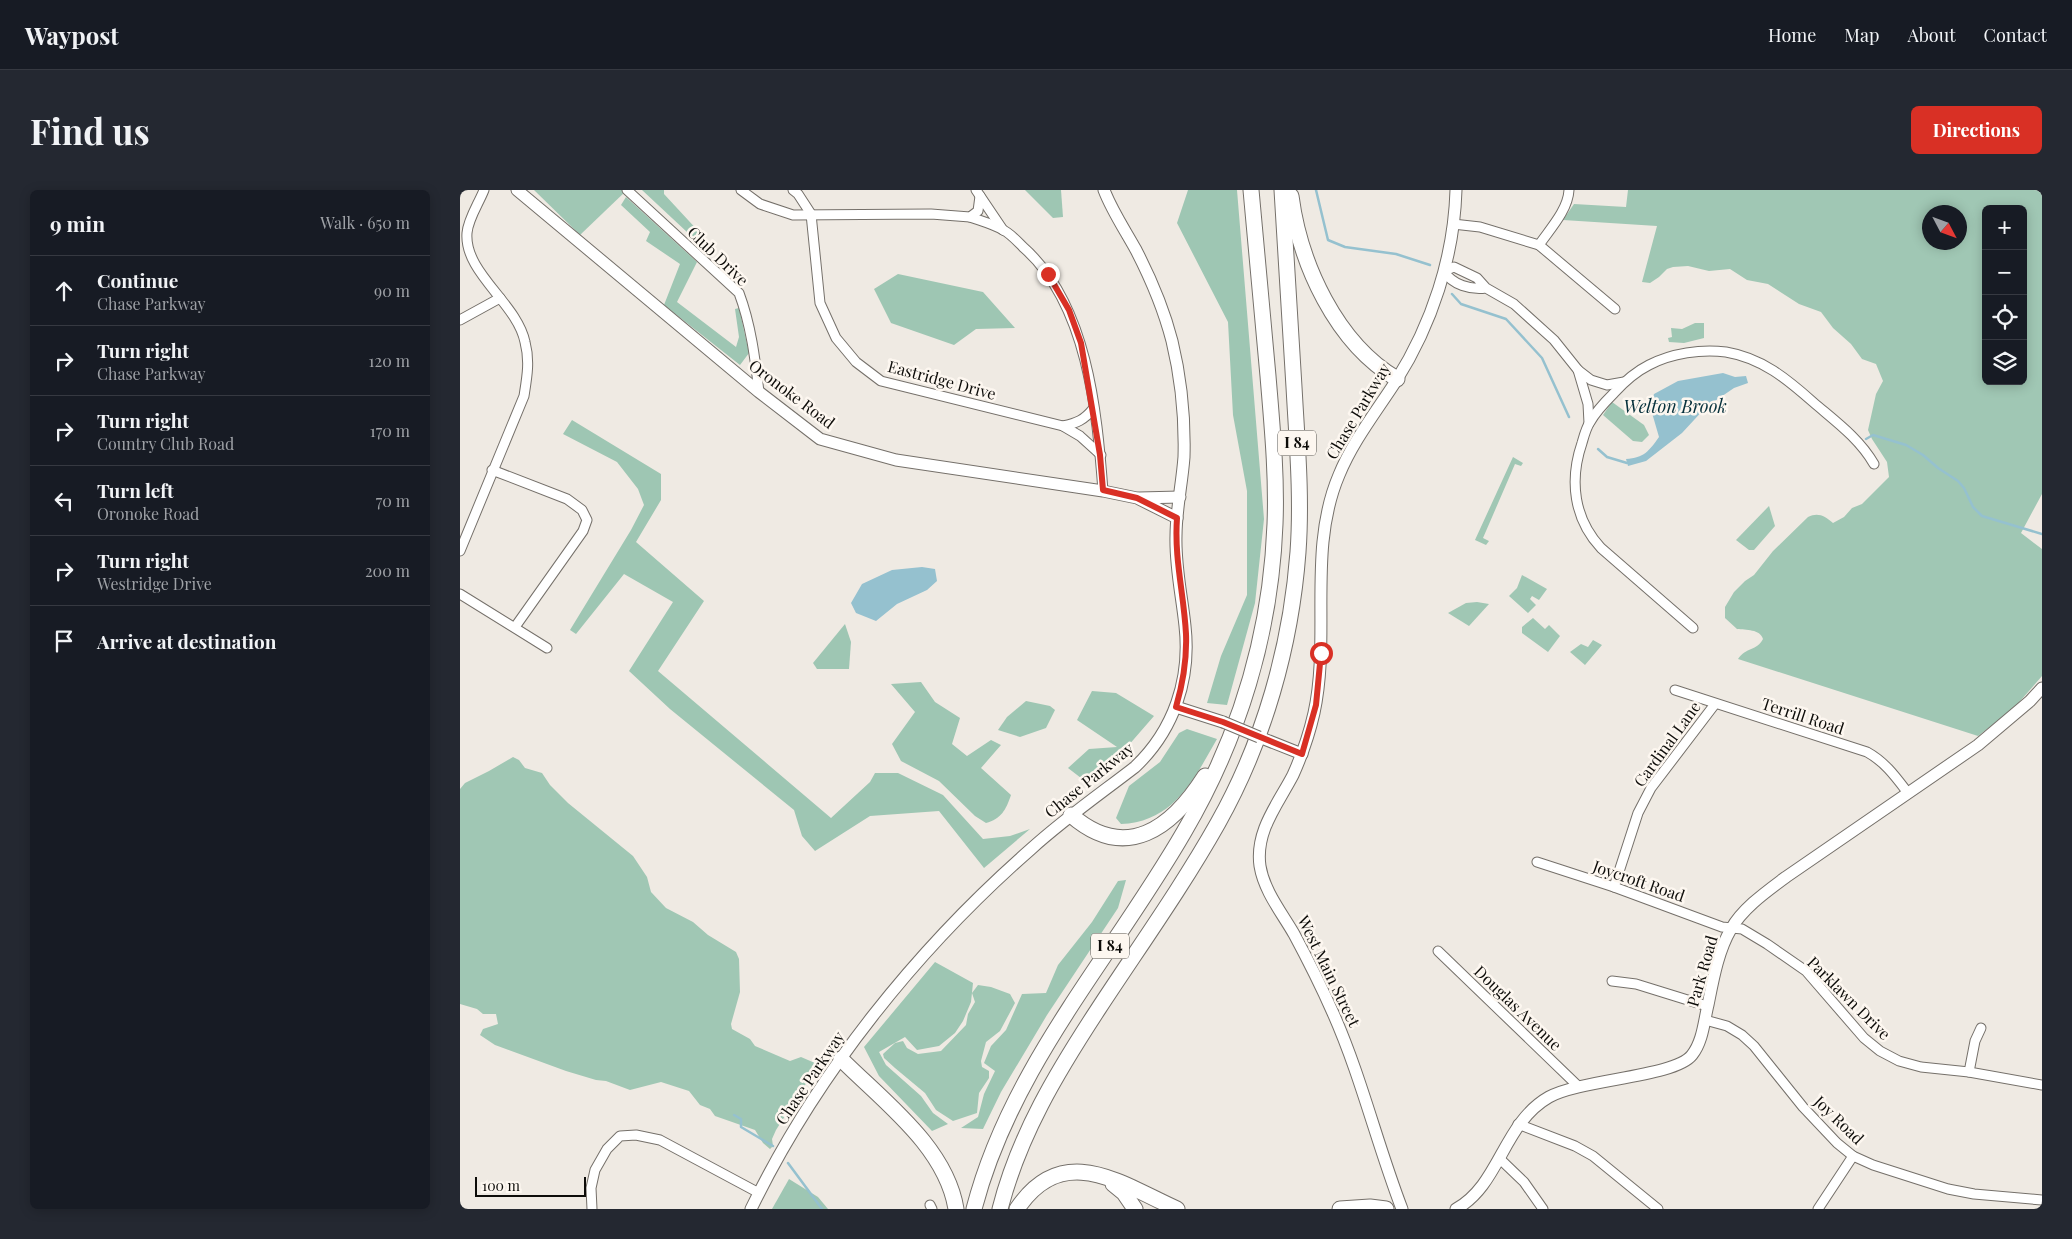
<!DOCTYPE html>
<html lang="en">
<head>
<meta charset="utf-8">
<style>
	:root { --surface:#171b24; --page:#242831; --text:#f1f3f6; --muted:#9ea1a6; --line:#363941; --accent:#d93025 }
	body { margin:0; font-family:"Playfair Display",serif; background:var(--page); color:var(--text) }
	.controls { position:absolute; right:15px; top:15px; display:grid; overflow:hidden; border-radius:8px; box-shadow:0 2px 12px #0003 }
	.controls button { width:45px; height:45px; display:grid; place-items:center; padding:0; border:0; border-bottom:1px solid var(--line); background:var(--surface); color:var(--text); font:25px sans-serif }
	.compass { position:absolute; left:1462px; top:15px; width:45px; height:45px; border-radius:50%; background:var(--surface); box-shadow:0 2px 12px #0003; rotate:131deg }
	.scale { position:absolute; left:15px; bottom:12px; width:111px; box-sizing:border-box; padding-left:5px; border:2px solid #0d0c09; border-top:0; font-size:14px; line-height:18px; white-space:nowrap; color:#0d0c09; -webkit-text-stroke:4px #fdf7f0; paint-order:stroke }
	.stop { position:absolute; width:15px; height:15px; margin:-11px; border:4px solid #d93025; border-radius:50%; background:#fff }
	.stop.end { background:#d93025; border-color:#fff; box-shadow:0 1px 5px #0008 }
	.list { margin:0; padding:0; list-style:none }
	h2 { display:flex; justify-content:space-between; align-items:center; height:65px; margin:0; padding:0 20px; font-size:21px }
	h2 small { font-size:16px; font-weight:400; color:var(--muted) }
	.list li { display:grid; grid-template-columns:32px 1fr auto; gap:15px; align-items:center; box-sizing:border-box; height:70px; padding:0 20px; border-top:1px solid var(--line) }
	.list b { display:block; font-size:19px; white-space:nowrap }
	.list p { margin:0; font-size:16px; white-space:nowrap; color:var(--muted) }
	.list em { font-size:16px; font-style:normal; color:var(--muted) }
	.icon { flex:none; width:28px; height:28px; fill:none; stroke:currentColor; stroke-width:2; stroke-linecap:round; stroke-linejoin:round }
	.map { position:relative; flex:none; width:1582px; height:1019px; overflow:hidden; border-radius:8px }
	header { display:flex; align-items:center; gap:30px; box-sizing:border-box; height:70px; padding:0 25px; background:var(--surface); border-bottom:1px solid var(--line) }
	header strong { font-size:24px }
	nav { display:flex; gap:28px; margin-inline-start:auto; font-size:18px }
	.intro { display:flex; align-items:center; justify-content:space-between; box-sizing:border-box; height:120px; padding:0 30px }
	h1 { margin:0; font-size:35px }
	.button { padding:12px 22px; border-radius:8px; background:var(--accent); color:#fff; font-size:18px; font-weight:700 }
	main { display:flex; gap:30px; padding:0 30px }
	aside { flex:1; background:var(--surface); border-radius:8px; box-shadow:0 2px 12px #0003 }
	.map>svg:first-child { display:block }
</style>
</head>
<body>
<header>
<strong>Waypost</strong>
<nav><a>Home</a><a>Map</a><a>About</a><a>Contact</a></nav>
</header>
<div class="intro"><h1>Find us</h1><a class="button">Directions</a></div>
<main>
<aside>
<h2>9 min<small>Walk · 650 m</small></h2>
<ul class="list">
<li><svg class="icon" aria-label="ahead" viewBox="0 0 24 24"><path d="M12 20V5M6 11l6-6 6 6"/></svg><div><b>Continue</b><p>Chase Parkway</p></div><em>90 m</em></li>
<li><svg class="icon" aria-label="right" viewBox="0 0 24 24"><path d="M7 20v-9h11M14 6l5 5-5 5"/></svg><div><b>Turn right</b><p>Chase Parkway</p></div><em>120 m</em></li>
<li><svg class="icon" aria-label="right" viewBox="0 0 24 24"><path d="M7 20v-9h11M14 6l5 5-5 5"/></svg><div><b>Turn right</b><p>Country Club Road</p></div><em>170 m</em></li>
<li><svg class="icon" aria-label="left" viewBox="0 0 24 24"><path d="M17 20v-9H6M10 6l-5 5 5 5"/></svg><div><b>Turn left</b><p>Oronoke Road</p></div><em>70 m</em></li>
<li><svg class="icon" aria-label="right" viewBox="0 0 24 24"><path d="M7 20v-9h11M14 6l5 5-5 5"/></svg><div><b>Turn right</b><p>Westridge Drive</p></div><em>200 m</em></li>
<li><svg class="icon" aria-label="arrive" viewBox="0 0 24 24"><path d="M6 21V4h12l-3 4 3 4H6"/></svg><div><b>Arrive at destination</b></div></li>
</ul>
</aside>
<div class="map">
<svg width="1582" height="1019" viewBox="0 0 1582 1019">
	<rect width="100%" height="100%" fill="#efeae3"/>
	<g fill="#a0c7b4" fill-rule="evenodd">
		<polygon points="74,0 167,0 120,45"/>
		<path d="M1168,0H1582V304L1561,343L1582,359V486L1554,518L1518,546L1278,469C1286,457 1297,461 1303,449C1300,439 1286,440 1277,439L1265,428V417L1274,402L1285,391L1294,385L1313,361L1348,327C1358,322 1365,326 1373,333L1384,327L1392,318L1402,314L1429,287L1427,272L1412,249L1408,240L1416,204L1423,191L1416,174L1402,169L1391,154L1373,138L1361,122L1339,114L1308,94L1287,90L1270,79L1249,81L1228,76L1213,77L1207,79L1199,87L1190,93L1182,92L1197,36L1103,30L1114,14L1166,17ZM1526,19H1563V191H1526ZM1470,22H1500V52H1470Z"/>
		<polygon points="1235,133 1244,133 1244,148 1224,153 1209,152 1208,148 1212,147 1211,138 1222,139"/>
		<polygon points="1152,212 1184,235 1189,245 1182,252 1173,251 1143,225"/>
		<polygon points="1053,267 1063,273 1061,276 1055,274 1023,348 1029,351 1026,355 1015,350"/>
		<polygon points="1309,316 1315,336 1294,360 1289,360 1276,350"/>
		<polygon points="1062,385 1087,399 1079,410 1072,406 1070,409 1076,415 1068,423 1049,406 1057,398"/>
		<polygon points="1017,412 1029,414 1009,436 988,423 1006,413"/>
		<polygon points="1073,428 1085,439 1089,435 1100,446 1088,462 1062,443 1062,437"/>
		<polygon points="1133,450 1142,455 1125,475 1110,462 1121,454 1128,457"/>
		<polygon points="53,567 59,570 65,578 82,583 90,595 108,613 173,666 187,687 191,702 206,718 233,732 248,745 276,762 279,769 280,802 271,834 272,839 290,849 295,856 330,871 341,867 355,873 356,878 316,940 312,949 313,956 310,959 303,953 295,940 255,926 250,919 240,915 229,901 201,892 170,900 146,891 136,890 106,881 35,855 20,845 23,839 38,834 36,824 23,824 17,819 0,814 0,599 5,593 29,581"/>
		<polygon points="518,795 531,797 550,804 555,813 540,841 526,852 521,871 522,877 529,881 529,888 519,903 517,923 493,931 476,920 465,903 435,878 424,868 423,864 435,853 443,851 447,858 458,864 481,861 506,835 508,824 515,812 512,803"/>
	</g>
	<g fill="#9ec6b3">
		<polygon points="182,0 204,0 204,4 241,44 243,57"/>
		<polygon points="565,0 601,0 603,27 593,28"/>
		<polygon points="728,0 777,0 804,329 795,413 767,515 747,513 761,466 787,405 787,301 773,225 768,132 717,33"/>
		<polygon points="166,7 237,72 217,112 276,157 279,147 275,119 279,118 289,163 280,175 204,115 220,74 186,51 190,42 161,15"/>
		<polygon points="438,84 523,102 555,138 516,139 494,155 431,133 414,99"/>
		<polygon points="112,230 201,284 201,310 176,352 244,411 198,481 371,628 410,592 415,583 438,583 483,605 523,649 550,646 570,639 524,678 479,621 410,626 355,661 342,646 334,620 210,519 169,481 213,412 164,384 116,444 110,440 171,340 184,315 178,299 157,272 103,244"/>
		<polygon points="385,434 391,452 389,479 357,479 353,473"/>
		<path d="M461,492L475,512L500,528L492,554L507,566L531,550L541,555L521,578L551,605C546,620 541,629 526,633L515,626L479,591L441,571L432,554L455,522L431,494Z"/>
		<polygon points="632,501 656,503 694,526 654,572 621,588 608,578 629,559 657,557 617,530"/>
		<polygon points="566,511 590,516 595,520 586,538 560,547 538,540 547,527"/>
		<path d="M727,539L757,549C734,589 714,632 661,634L656,628L669,596L700,572L719,543Z"/>
		<polygon points="666,690 658,718 587,825 541,902 523,939 501,938 518,927 524,904 535,881 524,873 531,856 546,840 562,804 586,803 598,775 632,732 658,691"/>
		<polygon points="475,772 513,793 511,812 503,831 495,843 479,856 457,860 445,847 419,862 426,875 461,906 473,923 488,934 472,941 419,886 404,857"/>
		<polygon points="329,989 358,1007 368,1019 312,1019"/>
	</g>
	<g fill="#95c1cf">
		<path d="M1263,183L1275,187L1286,186L1288,193L1274,198L1246,217L1222,243L1186,271L1168,276L1166,269C1184,268 1189,261 1199,247L1190,216L1194,204L1218,191Z"/>
		<polygon points="462,377 475,379 477,391 467,400 437,414 416,431 396,423 391,413 402,394 432,380"/>
	</g>
	<g fill="none" stroke-linecap="round" stroke-linejoin="round">
		<g stroke="#95c1cf" stroke-width="2.5">
			<polyline points="856,0 868,50 885,57 936,64 970,75"/>
			<polyline points="992,104 1001,114 1046,129 1082,168 1109,227"/>
			<polyline points="1406,249 1413,245 1446,255 1463,265 1478,278 1498,291 1504,298 1513,317 1522,326 1582,344"/>
			<polyline points="1138,259 1147,267 1167,273"/>
			<polyline points="274,925 281,929 281,937 313,956"/>
			<polyline points="328,973 362,1019"/>
		</g>
		<g stroke="#75706a" stroke-width="11">
			<g id="street">
				<path d="M167,0L279,103C291,135 295,168 299,202"/>
				<polyline points="281,0 300,14 333,25 471,24 510,27 518,21 520,6"/>
				<path d="M333,0L338,4L351,24L360,113L376,148L396,172L421,191L603,236C617,233 624,230 633,219"/>
				<polyline points="516,0 543,40"/>
				<path d="M510,27C521,31 533,34 543,40C550,43 557,51 563,57C627,113 637,220 643,301"/>
				<polyline points="993,34 1020,37 1079,55 1155,119"/>
				<path d="M1079,55C1090,39 1108,20 1109,0"/>
				<path d="M1026,98C1011,100 992,95 984,81L994,77L1017,88L1026,98L1054,114L1094,150L1118,180L1131,190L1147,195L1164,192"/>
				<polyline points="0,130 40,108"/>
				<polyline points="1118,180 1128,214 1129,233"/>
				<polyline points="603,236 620,246 641,265"/>
				<polyline points="32,280 107,309 122,320 127,330 123,341 55,437"/>
				<path d="M0,361L64,206C67,187 70,171 65,152C57,113 4,83 7,43C8,29 19,13 24,0"/>
				<polyline points="0,404 87,458"/>
				<path d="M1233,438L1141,358C1114,329 1109,291 1122,253C1124,246 1126,238 1130,232C1136,221 1145,212 1154,203C1164,192 1175,182 1189,175C1212,163 1241,159 1266,162C1302,168 1327,189 1353,212C1375,231 1399,248 1414,274"/>
				<path d="M1215,500L1407,562C1425,572 1435,586 1448,603"/>
				<polyline points="1077,672 1154,697 1262,737 1282,739 1307,754 1346,781 1404,848 1420,861 1439,871 1461,877 1509,882 1582,895"/>
				<polyline points="1154,697 1178,623 1191,598 1255,514"/>
				<polyline points="978,761 1118,896"/>
				<polyline points="1152,791 1176,794 1247,816"/>
				<polyline points="1245,830 1267,836 1282,845 1294,856 1343,917 1377,953 1393,966 1413,975 1488,999 1514,1004 1582,1010"/>
				<polyline points="1509,882 1515,851 1521,838"/>
				<polyline points="1058,934 1115,956 1133,966 1198,1019"/>
				<polyline points="1039,968 1064,992 1083,1019"/>
				<polyline points="470,1015 472,1019"/>
				<polyline points="132,1019 131,998 135,980 147,959 160,946 176,945 200,950 299,1003"/>
				<polyline points="1358,1019 1393,966"/>
			</g>
		</g>
		<g stroke="#75706a" stroke-width="13">
			<g id="secondary">
				<polyline points="57,0 299,202 360,249 436,270 643,301 677,308 717,328"/>
				<polyline points="679,308 720,307"/>
				<polyline points="716,517 763,532"/>
				<polyline points="799,547 842,564"/>
				<path d="M291,1019C357,883 458,758 571,659C604,629 640,604 675,577C714,540 731,489 725,436C722,406 715,377 716,346C716,320 722,294 724,267C725,230 721,188 712,151C704,120 691,89 676,60C665,40 652,21 644,0"/>
				<path d="M942,1019C917,954 901,886 873,823C861,796 848,770 834,744C822,723 804,701 800,676C795,641 818,614 833,585C842,565 849,545 854,523C871,445 847,360 879,285C893,251 916,222 936,191C972,134 994,67 996,0"/>
				<path d="M996,1019C1040,995 1043,933 1089,907C1122,889 1215,887 1232,865C1243,851 1244,831 1248,815C1253,790 1258,761 1271,739C1283,718 1306,702 1326,687L1518,555L1570,511L1582,498"/>
			</g>
		</g>
		<g stroke="#75706a" stroke-width="17">
			<g id="highway">
				<path d="M831,6C840,74 876,153 937,189"/>
				<path d="M611,625C666,673 712,638 745,586"/>
				<path d="M381,869C424,912 486,957 496,1019"/>
				<polyline points="653,994 664,1003 675,1019"/>
				<path d="M514,1019C551,876 652,767 724,642C779,548 811,443 815,334C817,285 812,235 808,186C802,124 797,62 791,0"/>
				<path d="M540,1019C559,945 597,882 639,818C679,757 722,697 758,633C804,551 831,456 838,362C842,307 837,252 834,197C830,132 826,66 822,0"/>
				<path d="M557,1019C603,950 661,994 717,1019"/>
				<polyline points="880,1019 910,1017 926,1019"/>
			</g>
		</g>
		<use href="#street" stroke="#fff" stroke-width="9"/>
		<use href="#secondary" stroke="#fff" stroke-width="11"/>
		<use href="#highway" stroke="#fff" stroke-width="15"/>
		<g stroke="#75706a" stroke-width="13" stroke-linecap="butt">
			<polyline id="secondary-bridge" points="763,532 799,547"/>
		</g>
		<use href="#secondary-bridge" stroke="#fff" stroke-width="11"/>
	</g>
	<g fill="none" stroke-linecap="round" stroke-linejoin="round">
		<path stroke="#d93025" stroke-width="6" d="M588,84L609,120L621,153L640,265L643,300L677,308L717,328C714,369 724,404 726,444C727,469 723,493 716,517L763,532L842,564L856,515L861,463"/>
	</g>
	<g text-anchor="middle" stroke-width="5" stroke-linejoin="round" paint-order="stroke">
		<g fill="#fdf7f0" stroke="#55524e" stroke-width="1">
			<rect x="818" y="240.5" width="38" height="25" rx="4"/>
			<rect x="631" y="743.5" width="38" height="25" rx="4"/>
		</g>
		<g font-size="15" font-weight="bold" fill="#0d0c09">
			<text x="837" y="258">I 84</text>
			<text x="650" y="761">I 84</text>
		</g>
		<g font-size="16" fill="#0d0c09" stroke="#fdf7f0">
			<text transform="translate(258 66) rotate(44)" y="6">Club Drive</text>
			<text transform="translate(482 190) rotate(15)" y="6">Eastridge Drive</text>
			<text transform="translate(332 204) rotate(37)" y="6">Oronoke Road</text>
			<text transform="translate(898 221) rotate(-59)" y="6">Chase Parkway</text>
			<text transform="translate(1343 526) rotate(18)" y="6">Terrill Road</text>
			<text transform="translate(1207 554) rotate(-54)" y="6">Cardinal Lane</text>
			<text transform="translate(629 590) rotate(-39)" y="6">Chase Parkway</text>
			<text transform="translate(1179 691) rotate(19)" y="6">Joycroft Road</text>
			<text transform="translate(869 781) rotate(64)" y="6">West Main Street</text>
			<text transform="translate(1242 781) rotate(-74)" y="6">Park Road</text>
			<text transform="translate(1389 808) rotate(45)" y="6">Parklawn Drive</text>
			<text transform="translate(1058 818) rotate(44)" y="6">Douglas Avenue</text>
			<text transform="translate(350 888) rotate(-56)" y="6">Chase Parkway</text>
			<text transform="translate(1379 930) rotate(44)" y="6">Joy Road</text>
		</g>
		<g font-size="18" font-style="italic" fill="#07313c" stroke="#fdf7f0">
			<text x="1215" y="223">Welton Brook</text>
		</g>
	</g>
</svg>
<div class="controls">
<button>+</button>
<button>−</button>
<button><svg class="icon" aria-label="locate" viewBox="0 0 24 24"><circle cx="12" cy="12" r="6"/><path d="M12 2v4M12 18v4M2 12h4M18 12h4"/></svg></button>
<button><svg class="icon" aria-label="layers" viewBox="0 0 24 24"><path d="M12 4l9 5-9 5-9-5zM3 14l9 5 9-5"/></svg></button>
</div>
<svg class="compass" viewBox="-18 -18 36 36"><path d="M0-13l5 13h-10z" fill="#e53935"/><path d="M0 13l5-13h-10z" fill="#9ea1a6"/></svg>
<div class="scale">100 m</div>
<div class="stop" style="left:861px;top:463px"></div>
<div class="stop end" style="left:588px;top:84px"></div>
</div>
</main>
</body>
</html>
